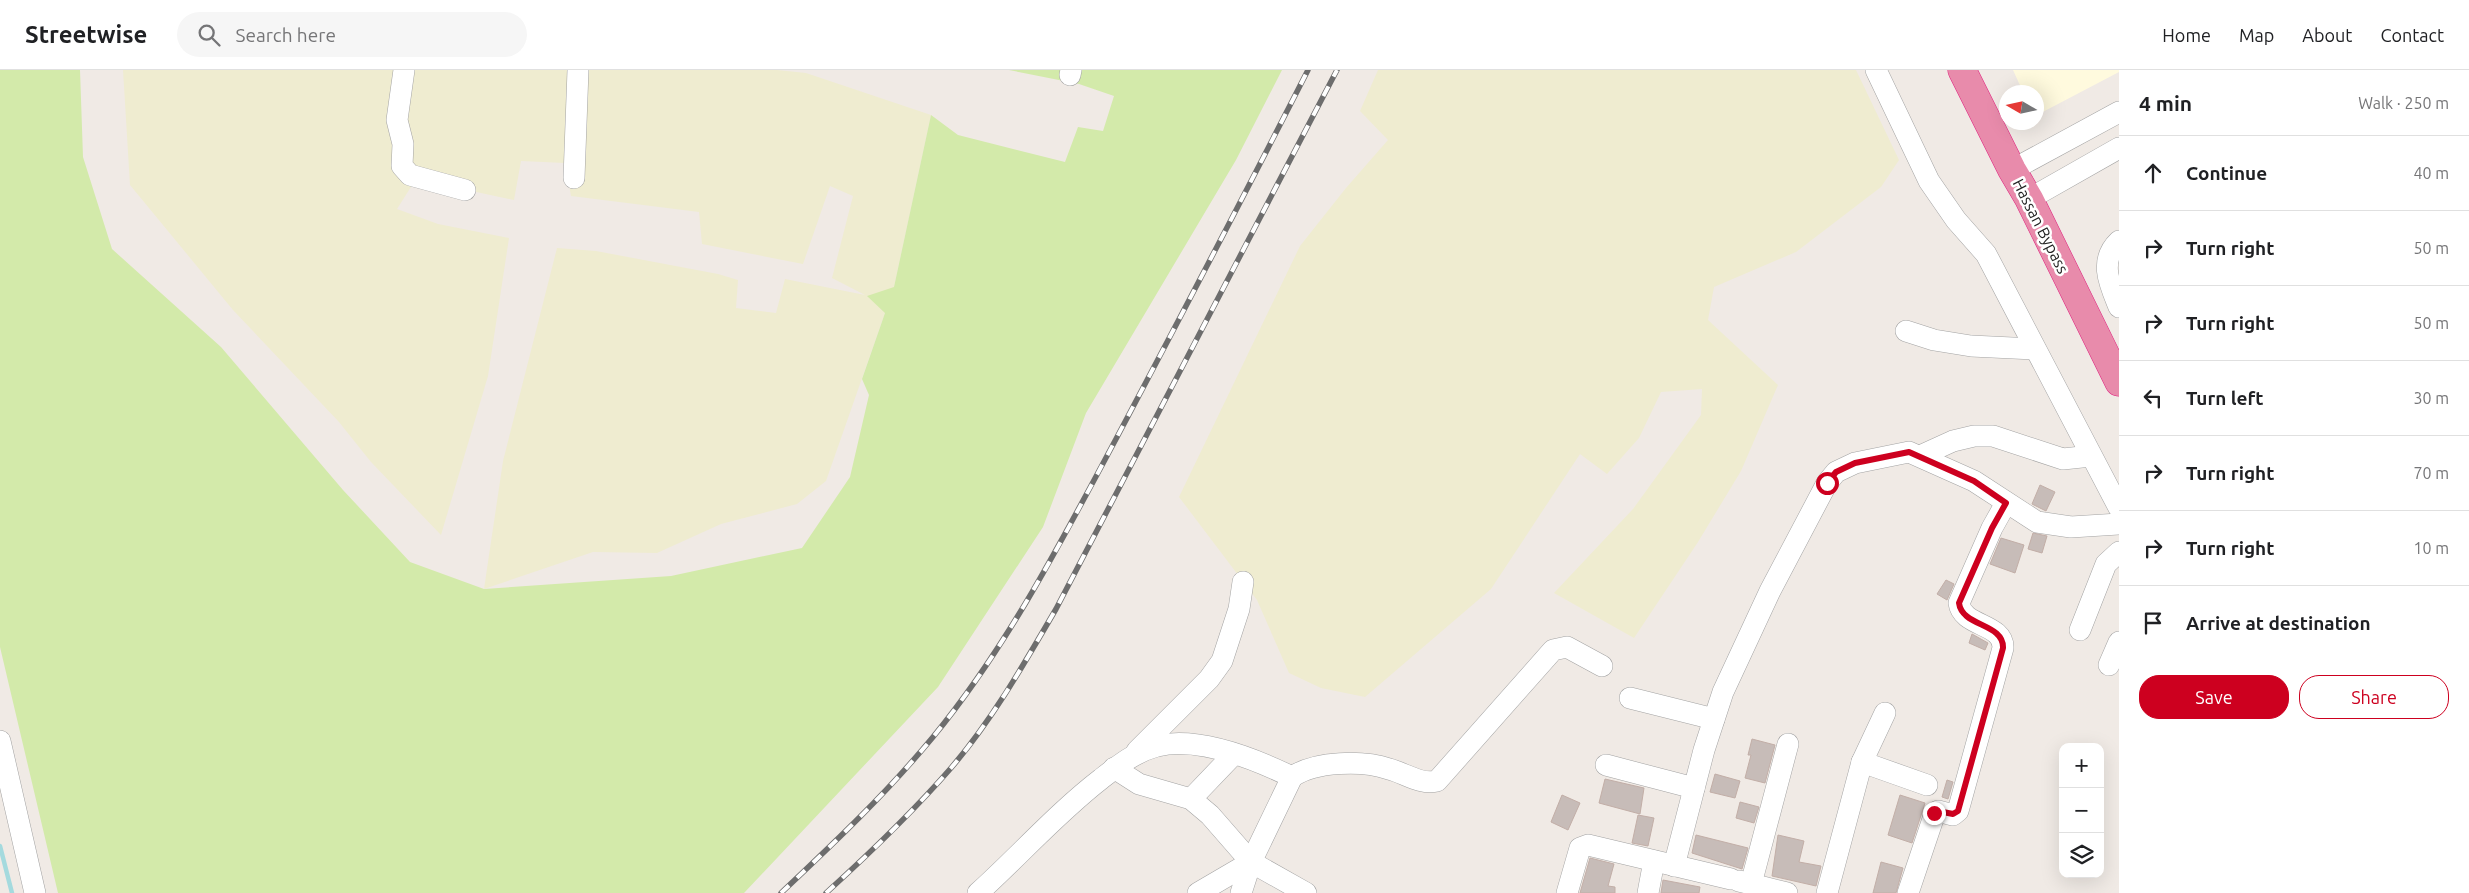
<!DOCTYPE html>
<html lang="en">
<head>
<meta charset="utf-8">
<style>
	:root { --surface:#fff; --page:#f6f6f6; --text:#202124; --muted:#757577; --line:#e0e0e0; --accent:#cd001f }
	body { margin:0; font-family:Ubuntu,sans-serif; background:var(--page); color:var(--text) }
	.controls { position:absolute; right:15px; bottom:15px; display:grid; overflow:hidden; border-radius:10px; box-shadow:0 5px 20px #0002 }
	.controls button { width:45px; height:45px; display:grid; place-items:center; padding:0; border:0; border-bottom:1px solid var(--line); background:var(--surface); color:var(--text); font:25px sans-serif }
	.compass { position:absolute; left:1999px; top:15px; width:45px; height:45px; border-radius:50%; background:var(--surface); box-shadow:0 5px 20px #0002; rotate:279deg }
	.stop { position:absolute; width:15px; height:15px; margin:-11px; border:4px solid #cd001f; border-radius:50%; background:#fff }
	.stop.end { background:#cd001f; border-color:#fff; box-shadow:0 1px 5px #0008 }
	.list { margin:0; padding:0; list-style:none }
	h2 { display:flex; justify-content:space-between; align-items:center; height:65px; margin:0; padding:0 20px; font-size:21px }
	h2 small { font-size:16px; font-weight:400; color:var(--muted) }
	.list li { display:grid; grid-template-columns:32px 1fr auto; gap:15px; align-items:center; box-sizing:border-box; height:75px; padding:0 20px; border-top:1px solid var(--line) }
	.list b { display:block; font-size:19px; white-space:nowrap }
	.list em { font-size:16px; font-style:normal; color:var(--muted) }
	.actions { display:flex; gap:10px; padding:15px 20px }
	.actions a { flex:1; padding:11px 0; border:1px solid var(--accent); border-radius:20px; text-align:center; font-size:18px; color:var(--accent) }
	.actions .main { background:var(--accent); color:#fff }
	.icon { flex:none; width:28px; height:28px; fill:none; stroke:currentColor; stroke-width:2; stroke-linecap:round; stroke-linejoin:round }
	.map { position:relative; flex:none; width:2119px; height:823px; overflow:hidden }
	header { display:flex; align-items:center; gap:30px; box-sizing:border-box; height:70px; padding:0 25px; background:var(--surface); border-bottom:1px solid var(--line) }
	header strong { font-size:24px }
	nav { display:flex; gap:28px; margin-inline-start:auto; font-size:18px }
	.search { width:350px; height:45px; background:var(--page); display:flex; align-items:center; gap:12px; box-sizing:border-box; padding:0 18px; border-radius:28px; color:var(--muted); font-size:19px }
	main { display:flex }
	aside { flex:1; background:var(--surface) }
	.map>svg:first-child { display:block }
</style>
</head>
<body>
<header>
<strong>Streetwise</strong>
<div class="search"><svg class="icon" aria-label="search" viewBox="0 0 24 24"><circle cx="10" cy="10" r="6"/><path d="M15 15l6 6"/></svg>Search here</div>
<nav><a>Home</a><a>Map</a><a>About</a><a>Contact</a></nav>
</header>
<main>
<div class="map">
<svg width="2119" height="823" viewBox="0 0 2119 823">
	<rect width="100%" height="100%" fill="#f0eae5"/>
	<polygon fill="#fffade" points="2013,0 2119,0 2119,2 2037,45 2036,22 2023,22"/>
	<g fill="#efecd0">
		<polygon points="123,0 777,0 806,3 931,45 894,217 826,411 797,434 721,454 657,483 593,482 484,519 503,391 557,178 596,181 718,204 738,210 736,238 776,243 785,209 865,225 832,208 853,126 830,116 803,194 702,174 699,142 571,126 565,93 521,91 514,130 416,109 397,139 438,154 509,168 488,306 441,465 371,392 339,352 233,240 130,115"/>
		<polygon points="1378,0 1856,0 1899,90 1881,117 1796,182 1714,217 1708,250 1778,315 1741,401 1698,472 1634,568 1554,523 1633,439 1701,345 1702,319 1661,322 1639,368 1607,404 1580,384 1491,519 1365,627 1321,618 1289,603 1257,530 1179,427 1300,176 1346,118 1388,70 1360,41"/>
	</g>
	<polygon fill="#d3eaaa" points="0,0 80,0 83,87 112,179 221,277 343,420 410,492 484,519 671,506 802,478 850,407 869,325 862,309 885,243 867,226 894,217 931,45 958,65 1065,92 1078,57 1103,61 1114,26 1079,14 1009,0 1282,0 1236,90 1086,343 1043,457 938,617 744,823 58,823 0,577"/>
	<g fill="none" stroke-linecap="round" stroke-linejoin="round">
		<polyline stroke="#a4dade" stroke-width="4.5" points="0,776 12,823"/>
	</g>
	<g fill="#c7bcb8" stroke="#c2aea7">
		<polygon points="2040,415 2055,422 2046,441 2032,434"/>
		<polygon points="2033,463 2047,466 2042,483 2028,479"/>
		<polygon points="2001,468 2024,475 2015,503 1990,494"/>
		<polygon points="1946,510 1954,514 1947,530 1937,524"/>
		<polygon points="1972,564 1988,573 1985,580 1969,573"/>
		<polygon points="1752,669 1775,675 1765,713 1745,708 1751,685 1748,685"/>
		<polygon points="1715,704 1740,711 1735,728 1710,722"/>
		<polygon points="1605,709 1644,718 1640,744 1599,733"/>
		<polygon points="1947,710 1953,712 1948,729 1942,727"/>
		<polygon points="1562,725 1580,733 1568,760 1551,752"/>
		<polygon points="1900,725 1925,733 1912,773 1888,765"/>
		<polygon points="1740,732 1759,737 1754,753 1736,748"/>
		<polygon points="1638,745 1654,748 1648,776 1632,773"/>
		<polygon points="1696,765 1748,778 1742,799 1692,783"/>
		<polygon points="1778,765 1804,771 1799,792 1821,796 1816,816 1772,806"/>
		<polygon points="1590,788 1614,794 1608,816 1615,817 1615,823 1580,823"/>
		<polygon points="1881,792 1903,798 1896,823 1873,823"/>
		<polygon points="1663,810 1700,817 1699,823 1661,823"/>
	</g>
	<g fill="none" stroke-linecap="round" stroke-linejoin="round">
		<g stroke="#a3a3a3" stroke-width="22">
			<g id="minor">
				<polyline points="404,0 397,50 403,74 402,96 410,105 465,120"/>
				<polyline points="1876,0 1929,111 1956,150 1986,184 2119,438"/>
				<polyline points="1070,5 1071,0"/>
				<polyline points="2012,100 2119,42"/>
				<polyline points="574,108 578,0"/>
				<polyline points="2029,129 2119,78"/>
				<path d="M2119,171C2098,191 2110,215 2119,237"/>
				<polyline points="1906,261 1934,270 1971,276 2035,279"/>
				<polyline points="1920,386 1953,371 1974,366 1993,366 2063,389 2091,386"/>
				<polyline points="2080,560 2106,494 2119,482"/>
				<polyline points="2109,595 2119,572"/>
				<polyline points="1630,628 1714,649"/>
				<polyline points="0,671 35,823"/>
				<polyline points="1137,681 1209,609 1222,591 1239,539 1243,512"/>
				<polyline points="1862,692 1927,715"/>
				<polyline points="1606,695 1694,718"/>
				<polyline points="1114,698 1139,714 1191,729 1210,745 1251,792 1306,823"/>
				<polyline points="1191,729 1234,684"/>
				<polyline points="1674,796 1704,680 1723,622 1770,521 1827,413 1836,402 1855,393 1909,382 1974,411 2037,452 2071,457 2119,454"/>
				<polyline points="1739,811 1787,823"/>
				<polyline points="1751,814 1788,674"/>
				<path d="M978,823C1020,785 1057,743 1101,709C1119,695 1135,682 1157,676C1198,666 1255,689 1292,707"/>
				<polyline points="1198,823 1251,792"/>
				<path d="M1241,823L1251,792L1292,707C1315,691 1363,690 1389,699C1405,703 1420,715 1437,711L1553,580L1567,577L1602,596"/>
				<polyline points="1567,823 1580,778 1588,775 1731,809"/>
				<polyline points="1648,823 1654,791"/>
				<polyline points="1827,823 1862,692 1885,643"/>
				<path d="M1908,823L1935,743L1938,741L1953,745L1958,741L2003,578C2004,553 1962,557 1959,533L1992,458L2006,433"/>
			</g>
		</g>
		<g stroke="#de227f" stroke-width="29">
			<polyline id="highway" points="1962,0 2012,100 2029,129 2119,312"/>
		</g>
		<use href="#minor" stroke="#fff" stroke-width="21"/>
		<use href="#highway" stroke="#e88bab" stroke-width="28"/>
		<g stroke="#6d6d6d" stroke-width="5.5">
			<g id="rail">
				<path d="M781,823C834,773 886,724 933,667C1007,577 1061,472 1116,369C1181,246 1245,124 1308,0"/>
				<path d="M826,823C870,783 912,743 951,698C992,650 1024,594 1056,539L1337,0"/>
			</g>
		</g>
		<use href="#rail" stroke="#fff" stroke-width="4" stroke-dasharray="11" stroke-linecap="butt"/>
	</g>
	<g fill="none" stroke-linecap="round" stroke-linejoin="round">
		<path stroke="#cd001f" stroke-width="6" d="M1827,413L1836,402L1855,393L1909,382L1974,411L2006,433L1992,458L1959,533C1962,557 2004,553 2003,578L1958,741L1953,744L1938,741L1934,743"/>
	</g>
	<g text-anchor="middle" stroke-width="5" stroke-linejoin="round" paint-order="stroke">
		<g font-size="16" fill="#1f1f1f" stroke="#fff">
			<text transform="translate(2041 156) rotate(63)" y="6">Hassan Bypass</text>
		</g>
	</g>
</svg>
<div class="controls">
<button>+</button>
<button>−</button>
<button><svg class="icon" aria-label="layers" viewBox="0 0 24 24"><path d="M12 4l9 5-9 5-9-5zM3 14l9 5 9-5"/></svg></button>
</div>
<svg class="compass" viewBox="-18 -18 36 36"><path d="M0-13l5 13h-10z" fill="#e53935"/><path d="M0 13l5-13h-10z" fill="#757577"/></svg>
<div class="stop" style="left:1827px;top:413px"></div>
<div class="stop end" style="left:1934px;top:743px"></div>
</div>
<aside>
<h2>4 min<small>Walk · 250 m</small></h2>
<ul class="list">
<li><svg class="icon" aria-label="ahead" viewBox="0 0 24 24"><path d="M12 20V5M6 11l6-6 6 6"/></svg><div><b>Continue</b></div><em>40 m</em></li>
<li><svg class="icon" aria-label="right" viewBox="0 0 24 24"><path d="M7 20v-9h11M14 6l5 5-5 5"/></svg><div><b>Turn right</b></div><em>50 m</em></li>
<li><svg class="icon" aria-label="right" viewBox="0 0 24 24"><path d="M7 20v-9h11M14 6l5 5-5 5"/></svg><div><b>Turn right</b></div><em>50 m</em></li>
<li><svg class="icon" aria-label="left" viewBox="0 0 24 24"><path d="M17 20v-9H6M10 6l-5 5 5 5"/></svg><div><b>Turn left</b></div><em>30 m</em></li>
<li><svg class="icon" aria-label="right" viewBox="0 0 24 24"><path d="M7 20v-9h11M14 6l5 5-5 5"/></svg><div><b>Turn right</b></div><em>70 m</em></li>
<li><svg class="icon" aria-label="right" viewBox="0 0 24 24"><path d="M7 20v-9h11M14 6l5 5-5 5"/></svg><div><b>Turn right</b></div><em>10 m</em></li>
<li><svg class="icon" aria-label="arrive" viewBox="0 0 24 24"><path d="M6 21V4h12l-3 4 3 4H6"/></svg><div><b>Arrive at destination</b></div></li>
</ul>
<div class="actions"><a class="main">Save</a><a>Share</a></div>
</aside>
</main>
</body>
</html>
